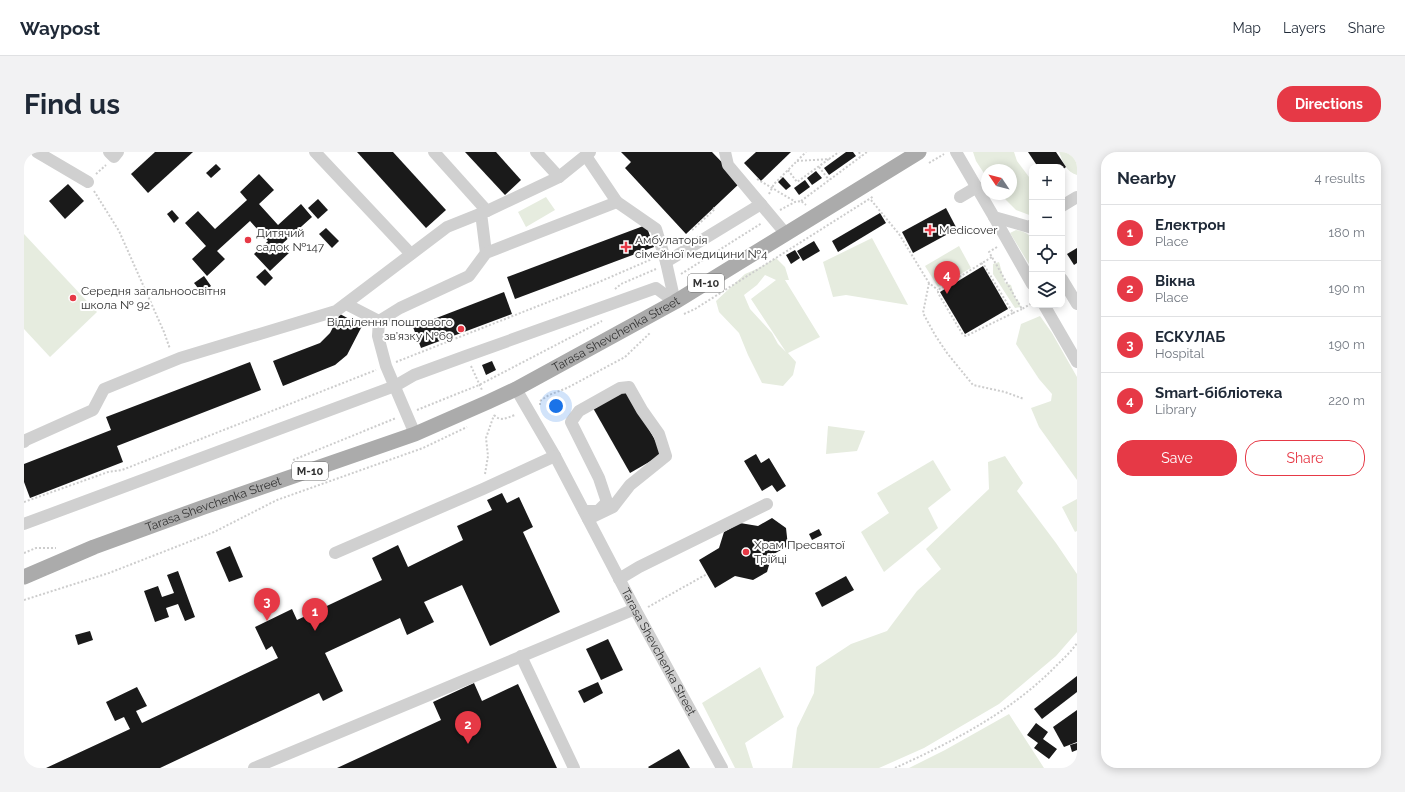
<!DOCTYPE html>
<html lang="en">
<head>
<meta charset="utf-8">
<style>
	:root { --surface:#fff; --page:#f2f2f3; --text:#1f2937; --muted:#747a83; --line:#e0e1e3; --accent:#e63946 }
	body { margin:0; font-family:Raleway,sans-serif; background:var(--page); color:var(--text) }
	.controls { position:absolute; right:12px; top:12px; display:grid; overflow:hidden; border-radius:8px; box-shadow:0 2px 10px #0003 }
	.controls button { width:36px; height:36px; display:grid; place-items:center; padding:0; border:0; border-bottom:1px solid var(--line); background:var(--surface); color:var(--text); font:20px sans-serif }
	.compass { position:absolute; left:957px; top:12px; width:36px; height:36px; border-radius:50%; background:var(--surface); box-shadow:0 2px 10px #0003; rotate:305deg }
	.you { position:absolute; left:532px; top:254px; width:14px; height:14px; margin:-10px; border:3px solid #fff; border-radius:50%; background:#1a73e8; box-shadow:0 0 0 6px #1a73e833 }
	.badge { display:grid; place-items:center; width:26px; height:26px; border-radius:50%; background:var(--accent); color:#fff; font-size:13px; font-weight:700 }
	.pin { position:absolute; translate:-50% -33px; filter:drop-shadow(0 1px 2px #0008) }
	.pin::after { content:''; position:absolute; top:21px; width:14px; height:12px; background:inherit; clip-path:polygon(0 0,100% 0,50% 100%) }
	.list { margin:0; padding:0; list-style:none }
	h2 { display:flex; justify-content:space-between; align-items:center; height:52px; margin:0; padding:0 16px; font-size:17px }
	h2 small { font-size:13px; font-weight:400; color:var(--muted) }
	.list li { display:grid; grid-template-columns:26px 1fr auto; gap:12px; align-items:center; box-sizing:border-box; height:56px; padding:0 16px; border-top:1px solid var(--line) }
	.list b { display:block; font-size:15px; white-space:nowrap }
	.list p { margin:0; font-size:13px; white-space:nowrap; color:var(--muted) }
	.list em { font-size:13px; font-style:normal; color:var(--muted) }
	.actions { display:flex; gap:8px; padding:12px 16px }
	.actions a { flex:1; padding:9px 0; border:1px solid var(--accent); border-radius:16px; text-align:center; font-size:14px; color:var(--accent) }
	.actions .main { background:var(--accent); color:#fff }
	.icon { flex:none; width:22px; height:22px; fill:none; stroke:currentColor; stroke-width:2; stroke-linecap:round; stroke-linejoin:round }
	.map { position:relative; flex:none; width:1053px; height:616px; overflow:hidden; border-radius:16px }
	header { display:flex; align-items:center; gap:24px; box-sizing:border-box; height:56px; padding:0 20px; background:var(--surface); border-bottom:1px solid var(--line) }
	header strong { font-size:19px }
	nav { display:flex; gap:22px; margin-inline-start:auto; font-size:14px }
	.intro { display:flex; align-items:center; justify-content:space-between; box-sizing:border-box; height:96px; padding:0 24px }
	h1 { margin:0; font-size:28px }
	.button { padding:10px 18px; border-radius:16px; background:var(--accent); color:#fff; font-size:14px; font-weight:700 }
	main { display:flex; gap:24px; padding:0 24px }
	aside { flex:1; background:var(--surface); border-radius:16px; box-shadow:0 2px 10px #0003 }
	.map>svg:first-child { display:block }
</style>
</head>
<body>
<header>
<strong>Waypost</strong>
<nav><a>Map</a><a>Layers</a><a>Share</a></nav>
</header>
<div class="intro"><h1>Find us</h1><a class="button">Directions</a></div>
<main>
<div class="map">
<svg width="1053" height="616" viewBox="0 0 1053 616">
	<rect width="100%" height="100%" fill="#fff"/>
	<g fill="#e6ecdf" fill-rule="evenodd">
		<polygon points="949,0 990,0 993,9 1008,29 1008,64 992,58 976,42 987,42 987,18 963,18 963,26 952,9"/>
		<path d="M1035,0H1053V23C1042,20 1039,10 1035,0Z"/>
		<polygon points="522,45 531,58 502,75 494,60"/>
		<path d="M992,78C999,79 1004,81 1008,87V117L986,81Z"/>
		<polygon points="0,82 73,160 26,205 0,177"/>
		<polygon points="848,86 884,153 822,143 809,145 799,110"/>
		<polygon points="935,94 947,116 914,135 901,114"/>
		<path d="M752,106L761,115L765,128H761L796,185L764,201L772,210L769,223L759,234L738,231L724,203L715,181L695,160L692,149L721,122L735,116ZM741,123L752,128L727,147L762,200L754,192L748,181L726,157L720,143L733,133Z"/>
		<polygon points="975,110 981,131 987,133 991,146 994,148 997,155 991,156 969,122 969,112"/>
		<polygon points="1016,164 1028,181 1053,225 1053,328 1015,275 1007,256 1027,249 1028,242 1015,227 992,192 997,172"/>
		<polygon points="804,274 841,279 833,299 802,302"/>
		<polygon points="981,304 999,331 993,339 1032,391 1053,422 1053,480 1032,504 975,552 900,596 855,616 768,616 773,576 790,541 792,515 827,492 863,479 893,439 917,417 902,397 965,337 964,310"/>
		<polygon points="909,308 927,338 904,356 914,376 860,420 837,380 865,361 853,341"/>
		<polygon points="1053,347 1053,379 1051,380 1038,355"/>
		<polygon points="736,515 760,565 721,591 729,616 711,616 678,551"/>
		<polygon points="985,562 1020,616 885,616 921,598"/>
	</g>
	<g fill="#1a1a1a">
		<polygon points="131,0 169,0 124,41 107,22"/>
		<polygon points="333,0 369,0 422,58 402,76"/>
		<polygon points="441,0 472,0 497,28 481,43"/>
		<polygon points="597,0 688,0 717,30 662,82 601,16 607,10"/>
		<polygon points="732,0 767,0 737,29 720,11"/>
		<polygon points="822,0 829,0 832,4 805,23 800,16"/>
		<polygon points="1004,0 1032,0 1042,15 1038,18 1038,15 1014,15"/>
		<polygon points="192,12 197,17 187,26 182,21"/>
		<polygon points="792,19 798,26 788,33 783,26"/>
		<polygon points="235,22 250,38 235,52 254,73 277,52 288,65 258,92 266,100 246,119 230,102 244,89 226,69 193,99 201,107 183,124 168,107 182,94 161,71 174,59 191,77 223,48 216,40"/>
		<polygon points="759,25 767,34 762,38 754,30"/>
		<polygon points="781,28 786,35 775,43 770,36"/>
		<polygon points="44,32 60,49 41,67 25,49"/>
		<polygon points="294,47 304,58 294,67 284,56"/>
		<polygon points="922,56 933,77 889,101 878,80"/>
		<polygon points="148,58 155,66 150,71 143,62"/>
		<polygon points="856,61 862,71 814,100 808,89"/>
		<polygon points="622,73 630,95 491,147 483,125"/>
		<polygon points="302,76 315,89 308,96 295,82"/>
		<polygon points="790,89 796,99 779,109 773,99"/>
		<polygon points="1053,96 1053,111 1050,113 1043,102"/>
		<polygon points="771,98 776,106 767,112 762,103"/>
		<polygon points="959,114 984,157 941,182 916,140"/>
		<polygon points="241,117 249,126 241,134 232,125"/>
		<polygon points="180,124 187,134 178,141 170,131"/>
		<polygon points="480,140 488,162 397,196 389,175"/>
		<polygon points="316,162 338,174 323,203 311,213 259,234 249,209 296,191 306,181"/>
		<polygon points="468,209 472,218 462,223 458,213"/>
		<polygon points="226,210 237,238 93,294 99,310 6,346 0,330 0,312 87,278 82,265"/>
		<polygon points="602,237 639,302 606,321 569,256"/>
		<polygon points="732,302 737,311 745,306 762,334 753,340 748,333 738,339 720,309"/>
		<polygon points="478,341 483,351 495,345 509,375 499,380 536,460 466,494 438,433 400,450 410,470 383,483 376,466 301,501 319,539 299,549 295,541 136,616 22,616 106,577 100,565 91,569 82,550 113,535 123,554 112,559 118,571 254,506 248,494 242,498 231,475 268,457 273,468 358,428 348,406 374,393 384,415 439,388 433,374 468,358 463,348"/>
		<polygon points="748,366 762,376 764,394 748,403 743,420 729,428 711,424 691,436 675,408 695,396 700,380 716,371 734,374"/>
		<polygon points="795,377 798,383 788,388 785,382"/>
		<polygon points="206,394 219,425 205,430 192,400"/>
		<polygon points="154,419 171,465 161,469 154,452 142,456 145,465 131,470 120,439 134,434 138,445 150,441 143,423"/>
		<polygon points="822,424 830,438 798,455 791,441"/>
		<polygon points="66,479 69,488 54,493 51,483"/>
		<polygon points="584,487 599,518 577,528 562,497"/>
		<polygon points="1053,524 1053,540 1018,567 1010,557"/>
		<polygon points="574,530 579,541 560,551 554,539"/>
		<polygon points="450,531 458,549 494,532 533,616 313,616 417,568 409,550"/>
		<polygon points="1053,558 1053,590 1040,595 1029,575"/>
		<polygon points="1012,571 1024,580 1019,587 1033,597 1025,607 1010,596 1014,591 1003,583"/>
		<polygon points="1053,591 1053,598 1048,600 1046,593"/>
		<polygon points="655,597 666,616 625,616 624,615"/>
	</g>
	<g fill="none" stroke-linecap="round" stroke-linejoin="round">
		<g stroke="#cdcdcd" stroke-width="2" stroke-dasharray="2 2" stroke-linecap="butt">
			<polyline points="835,0 837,4"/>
			<polyline points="773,9 805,7 815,0"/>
			<polyline points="905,11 920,2"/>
			<polyline points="795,15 805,28"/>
			<polyline points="764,18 773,30 805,7"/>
			<polyline points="72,22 82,13"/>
			<polyline points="733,27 770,49"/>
			<polyline points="70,39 95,79 140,180 146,197"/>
			<polyline points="745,42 750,32 782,0"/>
			<polyline points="847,48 875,82 905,131 914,138"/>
			<polyline points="777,49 843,0"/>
			<polyline points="756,58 771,50 777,49 782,53"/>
			<polyline points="668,78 691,57 689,56"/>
			<polyline points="973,95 965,100 998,157 1008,151"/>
			<polyline points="957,111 960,113 989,161 942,184 939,183 914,141 914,138 968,105"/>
			<polyline points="657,122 738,71"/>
			<polyline points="905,131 899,161 911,183 923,201 949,233 981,240 1000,247"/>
			<polyline points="591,137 597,132 632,117"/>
			<polyline points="989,161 998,157"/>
			<polyline points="660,162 671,157 850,44"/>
			<polyline points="372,210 575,130 628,107"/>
			<polyline points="447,214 458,238"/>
			<polyline points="516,253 516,249 525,243 543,236 601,205 627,180"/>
			<polyline points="393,258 455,233 578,169"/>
			<path d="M470,263C477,270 482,266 491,263"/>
			<polyline points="269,308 372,266"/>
			<polyline points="461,322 464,304 462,286 470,263"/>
			<polyline points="0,350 84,320 98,318 352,218"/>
			<polyline points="0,401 12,396 32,396"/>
			<polyline points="0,448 85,421 190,380 253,348 399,296 443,275"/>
			<polyline points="624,455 683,422"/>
			<path d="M871,616C928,590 985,561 1030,516C1038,508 1047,500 1053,491"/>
		</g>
		<g stroke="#d0d0d0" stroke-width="12">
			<polyline points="13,0 64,30"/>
			<polyline points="85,0 90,5 94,0"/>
			<polyline points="291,0 387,102"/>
			<polyline points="410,0 463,59"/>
			<polyline points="512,0 535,25"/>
			<polyline points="701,0 704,13 762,82"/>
			<polyline points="932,0 970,65 1005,75 1008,73"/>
			<polyline points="562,4 593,50 632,77 642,110 651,150"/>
			<polyline points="936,45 953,35"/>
			<polyline points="1038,54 1053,45"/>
			<polyline points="457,61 462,101"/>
			<polyline points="970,65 1008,132"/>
			<polyline points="642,110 737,52"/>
			<polyline points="1038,127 1053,152"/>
			<polyline points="322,152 355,169"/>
			<polyline points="1020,153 1053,210"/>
			<path id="s1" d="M492,237L531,304L611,457L698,616"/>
			<polyline points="391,282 362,214 354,184 355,169 376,156 445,124 462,101 593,50"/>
			<polyline points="0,290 2,288 69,258 80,237 156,206 312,159 423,75 463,59 535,25 566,0"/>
			<polyline points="560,359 574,359 583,350 575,326 547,270 555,259 596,236 605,235 618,258 635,282 642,304 606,333 589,355 564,367"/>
			<polyline points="0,372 371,234 390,223 442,204 632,136 651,150"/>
			<polyline points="311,401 459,337 531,304"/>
			<polyline points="595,427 615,415 743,352"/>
			<polyline points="497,504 550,616"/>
			<polyline points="230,616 611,457"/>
		</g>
		<path stroke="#ababab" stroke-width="15" id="s2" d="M0,425L70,395L180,355L391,282L464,250L492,237L651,150L895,0"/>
	</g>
	<g fill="#e63946" stroke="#fff" stroke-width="1.5">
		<path d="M904 72h4v4h4v4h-4v4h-4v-4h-4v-4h4z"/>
		<circle cx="224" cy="88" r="4"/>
		<path d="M600 89h4v4h4v4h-4v4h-4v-4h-4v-4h4z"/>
		<circle cx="49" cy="146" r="4"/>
		<circle cx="437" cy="177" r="4"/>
		<circle cx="722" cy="400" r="4"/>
	</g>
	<g text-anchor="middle" stroke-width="4" stroke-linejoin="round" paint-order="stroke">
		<g fill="#fff" stroke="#707070" stroke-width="1">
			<rect x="664" y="122" width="36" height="18" rx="3"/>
			<rect x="268" y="310" width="36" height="18" rx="3"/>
		</g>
		<g font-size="11" font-weight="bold" fill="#333">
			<text x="682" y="135">М-10</text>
			<text x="286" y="323">М-10</text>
		</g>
		<g font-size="12" fill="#333" stroke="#fff" text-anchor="start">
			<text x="915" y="82">Medicover</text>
			<text x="232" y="85">Дитячий<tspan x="232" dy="14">садок №147</tspan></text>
			<text x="611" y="92">Амбулаторія<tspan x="611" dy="14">сімейної медицини №4</tspan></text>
			<text x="57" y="143">Середня загальноосвітня<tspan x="57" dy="14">школа № 92</tspan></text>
			<text x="429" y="174" text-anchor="end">Відділення поштового<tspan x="429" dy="14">зв’язку №69</tspan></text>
			<text x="730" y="397">Храм Пресвятої<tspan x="730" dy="14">Трійці</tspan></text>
		</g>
		<g font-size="12" fill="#333" stroke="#fff">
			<text dy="4" stroke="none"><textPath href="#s2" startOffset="641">Tarasa Shevchenka Street</textPath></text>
			<text dy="4" stroke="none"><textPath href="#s2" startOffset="203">Tarasa Shevchenka Street</textPath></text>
			<text dy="4" stroke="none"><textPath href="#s1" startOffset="299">Tarasa Shevchenka Street</textPath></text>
		</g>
	</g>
</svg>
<div class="controls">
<button>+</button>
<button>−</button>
<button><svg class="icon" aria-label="locate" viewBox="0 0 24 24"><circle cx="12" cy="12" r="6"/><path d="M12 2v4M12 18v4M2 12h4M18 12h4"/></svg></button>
<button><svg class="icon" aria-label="layers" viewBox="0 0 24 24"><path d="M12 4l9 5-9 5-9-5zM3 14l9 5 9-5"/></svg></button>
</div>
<svg class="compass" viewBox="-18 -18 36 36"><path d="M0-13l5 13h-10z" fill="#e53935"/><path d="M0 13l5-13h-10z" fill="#747a83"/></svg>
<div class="you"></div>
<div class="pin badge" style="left:291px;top:479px">1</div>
<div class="pin badge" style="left:444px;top:592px">2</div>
<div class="pin badge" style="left:243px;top:469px">3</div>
<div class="pin badge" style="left:923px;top:142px">4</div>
</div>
<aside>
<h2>Nearby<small>4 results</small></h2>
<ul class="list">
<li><span class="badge">1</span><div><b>Електрон</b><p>Place</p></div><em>180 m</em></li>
<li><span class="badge">2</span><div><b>Вікна</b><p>Place</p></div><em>190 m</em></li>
<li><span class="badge">3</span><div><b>ЕСКУЛАБ</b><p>Hospital</p></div><em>190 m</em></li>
<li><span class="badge">4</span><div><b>Smart-бібліотека</b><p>Library</p></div><em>220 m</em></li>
</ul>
<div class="actions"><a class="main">Save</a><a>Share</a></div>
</aside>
</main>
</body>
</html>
